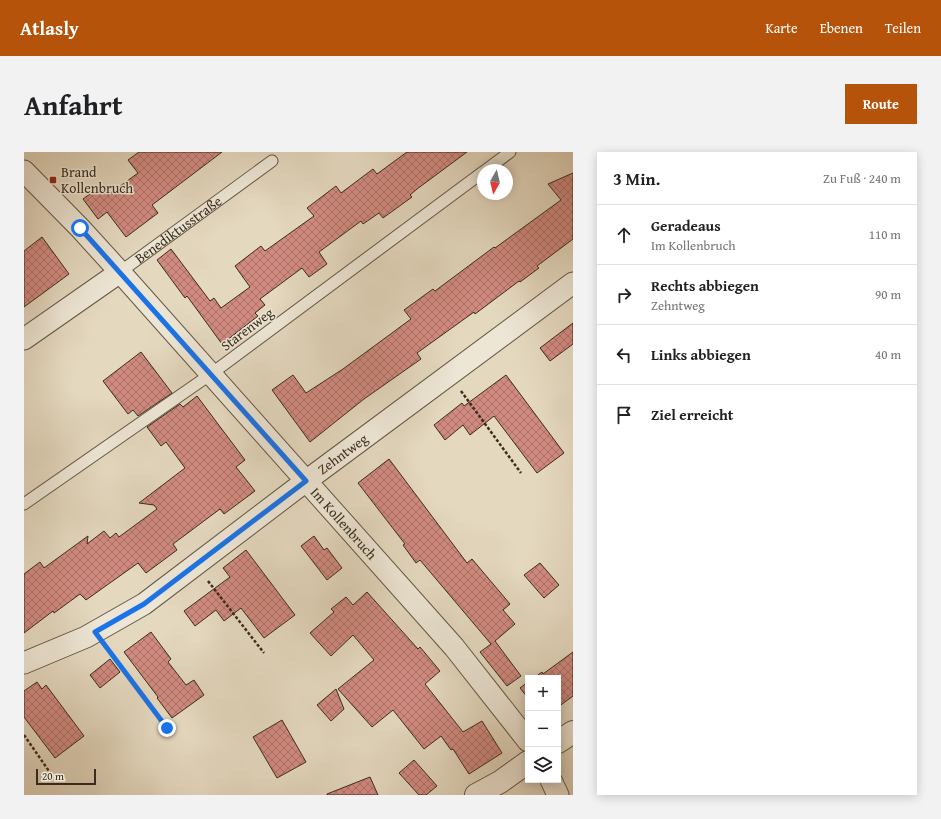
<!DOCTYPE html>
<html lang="de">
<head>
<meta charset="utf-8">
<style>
	:root { --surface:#fff; --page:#f2f2f2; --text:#202124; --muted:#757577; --line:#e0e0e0; --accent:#b45309 }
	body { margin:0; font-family:"Gentium Book Plus",serif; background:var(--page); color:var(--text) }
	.controls { position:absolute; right:12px; bottom:12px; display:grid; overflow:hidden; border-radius:0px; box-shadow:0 2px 10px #0003 }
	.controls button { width:36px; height:36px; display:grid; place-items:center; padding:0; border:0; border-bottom:1px solid var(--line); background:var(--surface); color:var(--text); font:20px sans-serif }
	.compass { position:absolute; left:453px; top:12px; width:36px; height:36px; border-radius:50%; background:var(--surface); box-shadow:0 2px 10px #0003; rotate:188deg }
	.scale { position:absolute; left:12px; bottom:10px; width:60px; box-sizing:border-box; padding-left:4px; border:2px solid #3a2c1c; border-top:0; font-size:11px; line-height:14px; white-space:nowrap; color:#3a2c1c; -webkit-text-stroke:3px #ede6d5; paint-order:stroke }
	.stop { position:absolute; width:12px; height:12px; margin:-9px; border:3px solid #1a73e8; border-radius:50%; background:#fff }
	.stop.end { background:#1a73e8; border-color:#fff; box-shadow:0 1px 4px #0008 }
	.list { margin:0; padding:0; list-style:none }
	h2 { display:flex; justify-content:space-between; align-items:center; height:52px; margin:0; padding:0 16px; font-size:17px }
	h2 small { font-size:13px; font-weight:400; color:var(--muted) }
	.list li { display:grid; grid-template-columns:26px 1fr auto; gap:12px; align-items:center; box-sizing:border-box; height:60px; padding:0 16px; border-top:1px solid var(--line) }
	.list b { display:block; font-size:15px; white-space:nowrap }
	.list p { margin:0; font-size:13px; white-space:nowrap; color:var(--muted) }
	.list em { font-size:13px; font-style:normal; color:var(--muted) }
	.icon { flex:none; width:22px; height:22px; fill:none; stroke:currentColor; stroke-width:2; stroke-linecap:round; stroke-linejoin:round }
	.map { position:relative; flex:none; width:549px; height:643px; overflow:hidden; border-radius:0px }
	header { display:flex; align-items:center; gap:24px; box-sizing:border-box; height:56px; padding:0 20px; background:var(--accent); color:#fff }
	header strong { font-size:19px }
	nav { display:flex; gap:22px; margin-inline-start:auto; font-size:14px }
	.intro { display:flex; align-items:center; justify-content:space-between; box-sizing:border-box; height:96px; padding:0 24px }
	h1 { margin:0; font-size:28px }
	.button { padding:10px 18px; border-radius:0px; background:var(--accent); color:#fff; font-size:14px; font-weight:700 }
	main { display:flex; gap:24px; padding:0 24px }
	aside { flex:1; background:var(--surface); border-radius:0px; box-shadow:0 2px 10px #0003 }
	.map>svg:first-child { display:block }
</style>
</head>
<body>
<header>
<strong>Atlasly</strong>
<nav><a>Karte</a><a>Ebenen</a><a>Teilen</a></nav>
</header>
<div class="intro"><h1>Anfahrt</h1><a class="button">Route</a></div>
<main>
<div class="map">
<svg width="549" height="643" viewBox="0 0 549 643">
	<defs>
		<pattern id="building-cross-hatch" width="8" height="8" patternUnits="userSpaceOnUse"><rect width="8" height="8" fill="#d18a80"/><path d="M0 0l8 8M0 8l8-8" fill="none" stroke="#ab7168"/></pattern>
	</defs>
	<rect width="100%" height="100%" fill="#e4d8bf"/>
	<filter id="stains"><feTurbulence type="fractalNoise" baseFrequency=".005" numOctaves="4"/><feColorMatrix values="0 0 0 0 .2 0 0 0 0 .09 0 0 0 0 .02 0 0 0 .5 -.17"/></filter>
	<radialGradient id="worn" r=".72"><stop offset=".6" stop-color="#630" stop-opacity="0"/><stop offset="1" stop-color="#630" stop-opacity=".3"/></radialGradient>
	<g fill="url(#building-cross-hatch)" stroke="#3a2c1c">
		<polygon points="115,0 198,0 128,53 134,61 102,85 83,60 74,67 59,47 77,34 84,43 114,21 104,8"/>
		<polygon points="383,0 443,0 393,37 386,43 388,45 359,66 355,61 339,72 337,69 295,100 303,112 285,125 278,116 236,147 241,153 231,161 234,164 198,192 163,144 161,146 133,108 147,97 186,149 190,146 197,156 226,135 211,114 237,94 241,99 290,64 283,56 312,34 317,41 349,17 353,22"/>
		<polygon points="549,21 549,87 513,114 515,116 496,130 495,129 451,162 450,160 393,201 397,207 340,247 286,290 248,238 269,223 282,241 319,217 387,167 380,158 409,137 411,139 470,95 471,96 537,48 524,32"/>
		<polygon points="18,85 45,122 0,155 0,99"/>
		<polygon points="549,171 549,192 526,209 516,196"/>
		<polygon points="117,200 148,241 114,264 109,258 104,262 79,229"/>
		<polygon points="482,223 540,301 513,321 470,264 446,283 439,273 421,288 410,273 438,251 440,254"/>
		<polygon points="173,244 221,308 212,315 231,339 200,362 196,357 149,392 153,398 122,421 114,411 62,448 56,442 30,461 29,459 0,481 0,422 16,410 20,416 64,384 63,392 80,379 86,386 92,381 95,385 133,357 130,353 115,351 161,316 142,290 137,294 123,275 156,252 159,255"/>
		<polygon points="365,307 443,411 448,407 486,452 479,458 491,472 471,489 497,524 483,534 456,500 467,492 396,408 392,411 379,393 381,392 334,331"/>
		<polygon points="290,384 300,398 303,396 318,416 303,428 277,394"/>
		<polygon points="222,398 271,463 240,486 217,456 200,469 192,458 171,474 160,459 206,425 199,416"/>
		<polygon points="516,411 535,433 520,446 500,423"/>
		<polygon points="343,440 394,497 396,495 416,519 401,532 439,580 458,569 478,601 445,622 429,597 427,598 417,584 400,597 369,558 348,575 314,537 350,508 329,483 307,504 286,481 310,460 307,457 322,445 329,453"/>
		<polygon points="127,480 147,507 144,510 162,533 170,528 180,543 148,566 133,546 134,545 100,500"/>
		<polygon points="549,500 549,544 534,555 534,526 510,526 518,520 519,522"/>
		<polygon points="86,507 96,520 76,536 66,523"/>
		<polygon points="13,530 18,537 22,533 60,584 31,606 0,565 0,539"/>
		<polygon points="504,530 504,546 496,536"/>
		<polygon points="312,537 320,557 307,569 293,553"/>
		<polygon points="258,568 282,610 253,626 229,585"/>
		<polygon points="390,608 413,634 402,643 395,643 375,621"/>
		<polygon points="346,625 354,643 303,643 303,642"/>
	</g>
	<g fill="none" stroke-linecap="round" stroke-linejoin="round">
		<g stroke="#645745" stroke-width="13">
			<g id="service">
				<polyline points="462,18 486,0"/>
				<path id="s1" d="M96,120L248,9"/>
				<polyline points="0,352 187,222 459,20"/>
			</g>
		</g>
		<g stroke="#645745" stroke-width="23">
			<g id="minor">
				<path id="s2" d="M0,19L56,76L96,120L430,495L504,589"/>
				<polyline points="0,187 96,120"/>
				<path id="s3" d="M0,511L62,485L120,452L282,329L549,131"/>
				<polyline points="527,628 534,643"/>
			</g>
		</g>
		<g stroke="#645745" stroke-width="24">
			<g id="tertiary">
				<polyline points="534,590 549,580"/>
				<polyline points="452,643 476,630 504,610"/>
			</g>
		</g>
		<g stroke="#3a2c1c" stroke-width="2.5" stroke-dasharray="3 2" stroke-linecap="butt">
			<polyline points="437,239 497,321"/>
			<polyline points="184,429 240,501"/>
			<polyline points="83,496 143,577"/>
			<polyline points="0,583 27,622"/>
		</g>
		<use href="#service" stroke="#ede6d5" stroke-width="11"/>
		<use href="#minor" stroke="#ede6d5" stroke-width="21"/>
		<use href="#tertiary" stroke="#ede6d5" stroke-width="22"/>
	</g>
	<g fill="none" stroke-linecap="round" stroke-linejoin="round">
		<polyline stroke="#1a73e8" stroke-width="5" points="56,76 282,329 120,452 71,480 143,576"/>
	</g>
	<rect fill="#8f2418" stroke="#ede6d5" stroke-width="1.5" x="25" y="24" width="8" height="8" rx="2"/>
	<g text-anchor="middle" stroke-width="3" stroke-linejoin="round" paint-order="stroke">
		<g font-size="14" fill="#3a2c1c" stroke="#ede6d5" text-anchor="start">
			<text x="37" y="25">Brand<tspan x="37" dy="16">Kollenbruch</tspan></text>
		</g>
		<g font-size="14" fill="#3a2c1c" stroke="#ede6d5">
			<text dy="5" stroke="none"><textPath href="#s1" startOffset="72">Benediktusstraße</textPath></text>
			<text transform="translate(223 177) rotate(-37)" y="5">Starenweg</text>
			<text dy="5" stroke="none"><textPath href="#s3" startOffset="383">Zehntweg</textPath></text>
			<text dy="5" stroke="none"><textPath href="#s2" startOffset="476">Im Kollenbruch</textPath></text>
		</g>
	</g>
	<rect width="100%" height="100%" filter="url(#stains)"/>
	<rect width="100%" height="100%" fill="url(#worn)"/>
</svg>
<div class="controls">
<button>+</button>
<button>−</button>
<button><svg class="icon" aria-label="layers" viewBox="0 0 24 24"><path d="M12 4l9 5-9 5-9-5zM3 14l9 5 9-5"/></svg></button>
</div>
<svg class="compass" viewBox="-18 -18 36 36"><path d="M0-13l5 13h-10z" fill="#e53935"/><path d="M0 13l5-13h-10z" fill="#757577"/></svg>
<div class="scale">20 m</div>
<div class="stop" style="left:56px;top:76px"></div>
<div class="stop end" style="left:143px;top:576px"></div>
</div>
<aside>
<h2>3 Min.<small>Zu Fuß · 240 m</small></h2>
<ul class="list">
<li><svg class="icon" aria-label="ahead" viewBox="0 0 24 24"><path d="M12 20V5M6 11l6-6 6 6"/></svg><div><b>Geradeaus</b><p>Im Kollenbruch</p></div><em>110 m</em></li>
<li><svg class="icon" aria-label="right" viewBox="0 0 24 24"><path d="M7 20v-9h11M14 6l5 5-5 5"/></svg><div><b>Rechts abbiegen</b><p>Zehntweg</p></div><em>90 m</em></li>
<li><svg class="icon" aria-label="left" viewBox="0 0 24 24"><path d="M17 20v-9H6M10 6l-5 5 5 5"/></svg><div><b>Links abbiegen</b></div><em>40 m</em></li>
<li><svg class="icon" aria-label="arrive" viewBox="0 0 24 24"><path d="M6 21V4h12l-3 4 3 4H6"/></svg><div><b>Ziel erreicht</b></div></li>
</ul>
</aside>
</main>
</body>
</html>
